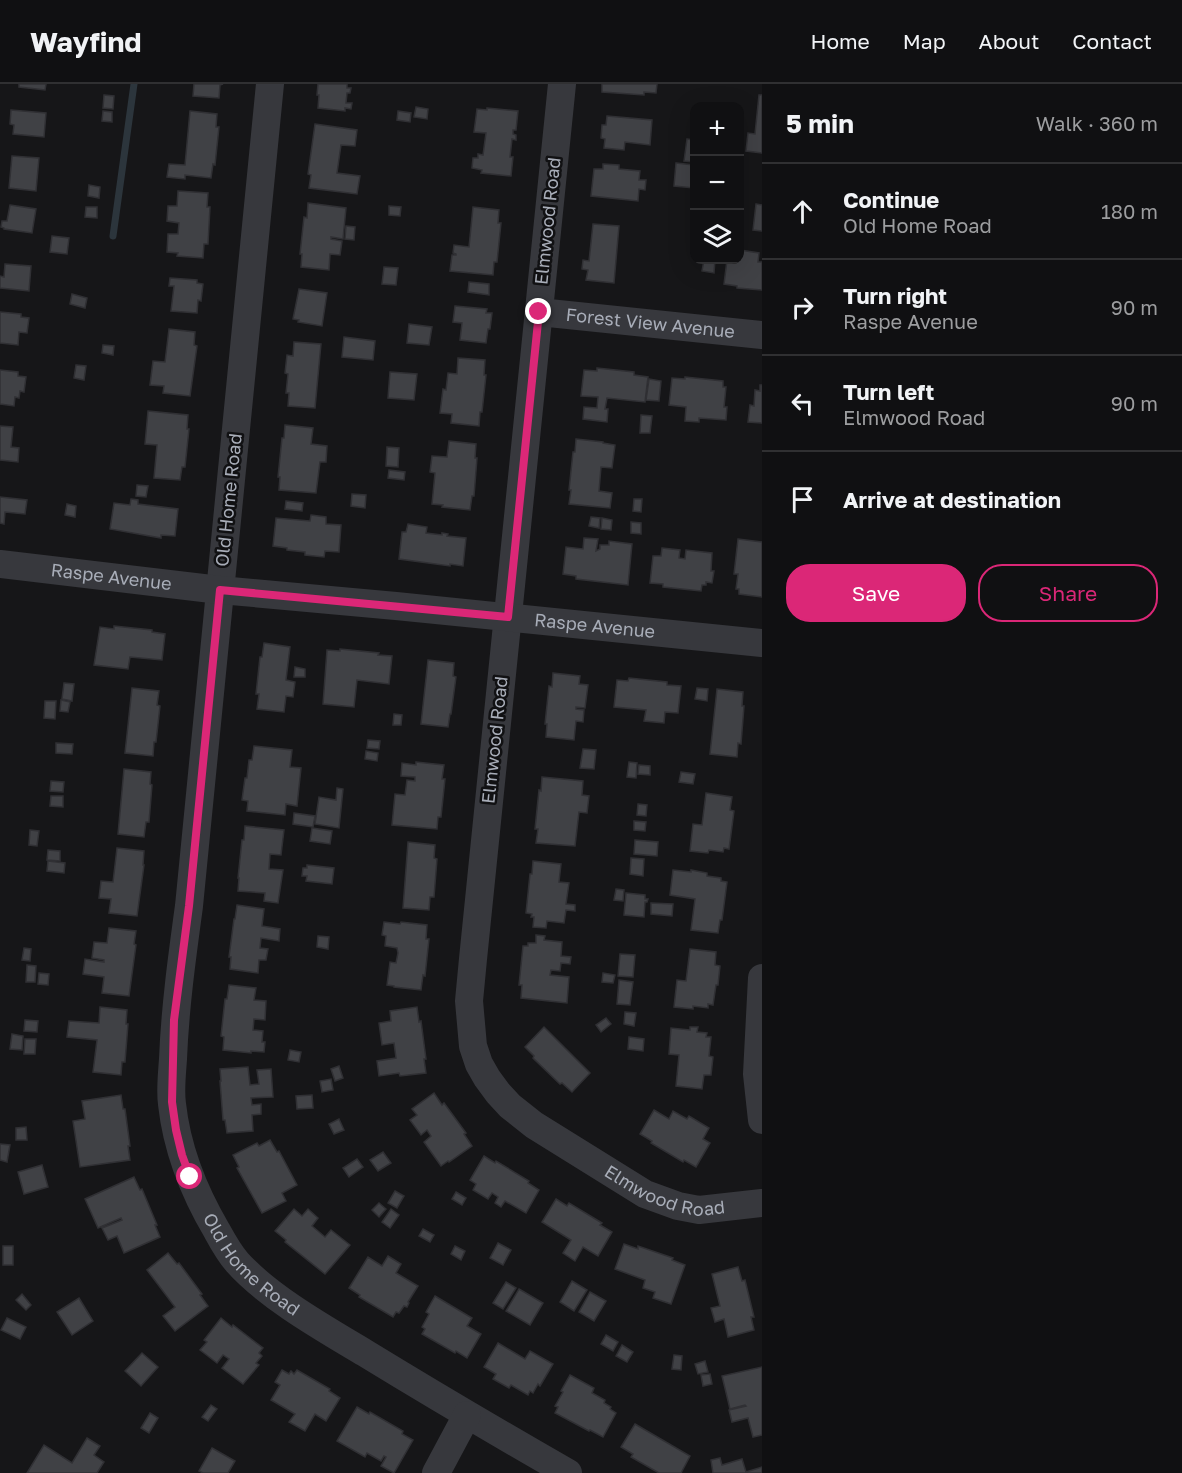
<!DOCTYPE html>
<html lang="en">
<head>
<meta charset="utf-8">
<style>
	:root { --surface:#101012; --page:#19191b; --text:#f1f3f6; --muted:#9c9d9f; --line:#303032; --accent:#db2777 }
	body { margin:0; font-family:"Golos Text",sans-serif; background:var(--page); color:var(--text) }
	.controls { position:absolute; right:18px; top:18px; display:grid; overflow:hidden; border-radius:12px; box-shadow:0 6px 24px #0002 }
	.controls button { width:54px; height:54px; display:grid; place-items:center; padding:0; border:0; border-bottom:2px solid var(--line); background:var(--surface); color:var(--text); font:30px sans-serif }
	.stop { position:absolute; width:18px; height:18px; margin:-14px; border:4px solid #db2777; border-radius:50%; background:#fff }
	.stop.end { background:#db2777; border-color:#fff; box-shadow:0 2px 6px #0008 }
	.list { margin:0; padding:0; list-style:none }
	h2 { display:flex; justify-content:space-between; align-items:center; height:78px; margin:0; padding:0 24px; font-size:26px }
	h2 small { font-size:20px; font-weight:400; color:var(--muted) }
	.list li { display:grid; grid-template-columns:39px 1fr auto; gap:18px; align-items:center; box-sizing:border-box; height:96px; padding:0 24px; border-top:2px solid var(--line) }
	.list b { display:block; font-size:22px; white-space:nowrap }
	.list p { margin:0; font-size:20px; white-space:nowrap; color:var(--muted) }
	.list em { font-size:20px; font-style:normal; color:var(--muted) }
	.actions { display:flex; gap:12px; padding:18px 24px }
	.actions a { flex:1; padding:14px 0; border:2px solid var(--accent); border-radius:24px; text-align:center; font-size:21px; color:var(--accent) }
	.actions .main { background:var(--accent); color:#fff }
	.icon { flex:none; width:33px; height:33px; fill:none; stroke:currentColor; stroke-width:2; stroke-linecap:round; stroke-linejoin:round }
	.map { position:relative; flex:none; width:762px; height:1389px; overflow:hidden }
	header { display:flex; align-items:center; gap:36px; box-sizing:border-box; height:84px; padding:0 30px; background:var(--surface); border-bottom:2px solid var(--line) }
	header strong { font-size:28px }
	nav { display:flex; gap:33px; margin-inline-start:auto; font-size:21px }
	main { display:flex }
	aside { flex:1; background:var(--surface) }
	.map>svg:first-child { display:block }
</style>
</head>
<body>
<header>
<strong>Wayfind</strong>
<nav><a>Home</a><a>Map</a><a>About</a><a>Contact</a></nav>
</header>
<main>
<div class="map">
<svg width="762" height="1389" viewBox="0 0 762 1389">
	<rect width="100%" height="100%" fill="#161618"/>
	<g fill="none" stroke-linecap="round" stroke-linejoin="round">
		<polyline stroke="#2c353c" stroke-width="7" points="113,152 134,0"/>
	</g>
	<g fill="#404145" stroke="#303034" stroke-width="1.5">
		<polygon points="19,0 46,0 45,6 19,3"/>
		<polygon points="194,0 223,0 220,1 219,14 193,12"/>
		<polygon points="318,0 347,0 347,4 351,4 350,9 347,9 346,19 352,19 351,25 345,24 345,27 318,24 319,11 317,11"/>
		<polygon points="602,0 657,0 656,9 644,8 644,11 602,8"/>
		<polygon points="104,11 114,12 113,25 103,24"/>
		<polygon points="759,11 762,11 762,69 746,67 748,49 755,50"/>
		<polygon points="416,23 428,25 427,35 414,33"/>
		<polygon points="487,24 518,27 516,46 513,46 513,50 516,51 516,56 512,55 510,73 513,73 511,92 481,89 482,86 472,84 473,74 478,74 478,70 483,71 486,49 474,48 477,25 487,26"/>
		<polygon points="11,26 46,29 44,53 13,50 14,41 10,40"/>
		<polygon points="103,27 112,28 112,38 102,37"/>
		<polygon points="190,27 217,30 216,43 219,43 215,81 213,80 211,94 185,91 185,95 167,93 169,80 185,81"/>
		<polygon points="398,27 411,29 410,38 397,36"/>
		<polygon points="607,32 652,36 650,61 625,58 624,66 604,64 605,55 601,54 602,41 606,41"/>
		<polygon points="315,40 357,46 355,62 341,61 337,89 360,92 357,110 309,104 311,91 308,90"/>
		<polygon points="687,55 694,56 694,78 684,77"/>
		<polygon points="12,72 39,74 36,107 9,104"/>
		<polygon points="676,79 694,81 694,104 674,102"/>
		<polygon points="603,80 619,81 619,85 640,87 639,96 646,96 645,106 639,105 638,117 591,112 594,85 603,85"/>
		<polygon points="89,101 100,103 99,114 88,112"/>
		<polygon points="178,107 208,109 207,123 210,123 208,160 204,160 203,174 177,172 178,169 167,168 168,150 178,150 179,139 167,137 168,122 177,122"/>
		<polygon points="308,119 346,124 343,155 331,153 331,155 342,157 340,171 330,170 329,186 301,183 302,170 300,170 304,133 307,134"/>
		<polygon points="756,120 762,121 762,147 753,146"/>
		<polygon points="10,121 36,125 32,149 4,145 4,144 1,143 2,137 7,137"/>
		<polygon points="389,122 401,123 400,132 389,131"/>
		<polygon points="86,123 97,123 97,134 85,133"/>
		<polygon points="473,123 499,126 498,139 501,139 497,178 494,178 493,191 450,187 452,171 456,171 456,170 453,169 454,161 469,163"/>
		<polygon points="593,140 619,142 614,199 586,196 588,186 582,185 583,176 589,177"/>
		<polygon points="346,142 355,143 354,156 345,155"/>
		<polygon points="52,152 69,154 67,170 50,168"/>
		<polygon points="740,166 759,169 758,178 762,178 762,206 737,204 737,202 724,200 727,176 740,176"/>
		<polygon points="704,176 715,176 714,189 702,187"/>
		<polygon points="5,180 31,182 29,207 0,204 0,192 4,193"/>
		<polygon points="384,183 398,184 396,201 382,200"/>
		<polygon points="170,194 197,196 197,199 203,200 201,217 198,216 197,229 171,227 174,202 169,202"/>
		<polygon points="469,198 489,200 489,211 468,208"/>
		<polygon points="299,205 327,209 322,242 298,238 299,236 293,235"/>
		<polygon points="72,210 87,214 85,224 70,220"/>
		<polygon points="455,222 487,225 486,229 492,229 490,245 488,245 486,259 460,256 462,239 453,238"/>
		<polygon points="0,228 21,230 21,233 29,234 27,249 19,248 18,261 0,259"/>
		<polygon points="409,240 432,243 429,261 407,259"/>
		<polygon points="169,245 195,248 194,261 197,262 190,312 163,309 164,302 150,301 153,277 165,278"/>
		<polygon points="344,253 375,257 373,276 342,273"/>
		<polygon points="294,258 321,260 315,324 288,322 289,309 286,309 288,290 285,289 287,271 293,272"/>
		<polygon points="103,261 114,262 113,271 102,269"/>
		<polygon points="458,274 485,276 484,291 486,291 482,328 480,328 479,342 451,339 452,330 440,329 443,305 446,306 448,289 457,290"/>
		<polygon points="76,281 86,282 84,296 74,294"/>
		<polygon points="597,284 634,288 634,291 648,293 645,318 607,314 605,325 608,325 607,338 583,335 584,323 597,324 598,313 581,312 584,286 597,287"/>
		<polygon points="0,286 18,288 18,292 26,293 24,308 20,307 19,314 15,313 14,322 0,320"/>
		<polygon points="390,288 417,290 414,316 388,314"/>
		<polygon points="685,293 723,297 723,303 726,303 724,323 727,323 726,336 699,334 699,338 685,337 686,323 669,321 672,294 685,295"/>
		<polygon points="649,295 661,297 659,317 646,316"/>
		<polygon points="760,301 762,301 762,339 748,338 750,321 754,322 755,306 760,307"/>
		<polygon points="148,327 188,331 187,345 189,345 185,383 182,383 180,396 154,394 157,361 145,360"/>
		<polygon points="641,331 652,332 650,349 640,349"/>
		<polygon points="285,341 313,344 311,360 327,362 326,378 320,378 316,409 279,406 280,393 278,393 282,354 284,354"/>
		<polygon points="0,342 13,343 11,363 19,364 18,378 0,376"/>
		<polygon points="576,355 603,358 603,359 615,361 612,384 601,383 599,407 612,409 610,424 569,420 571,406 569,406 573,368 575,368"/>
		<polygon points="449,357 476,360 475,374 477,374 474,412 472,412 470,426 442,423 443,421 432,420 435,389 430,388 432,372 447,373"/>
		<polygon points="387,363 399,364 398,383 386,382"/>
		<polygon points="389,386 405,388 404,396 388,394"/>
		<polygon points="137,401 148,402 146,413 136,412"/>
		<polygon points="352,410 366,411 365,424 351,422"/>
		<polygon points="0,413 27,416 25,430 5,428 4,440 0,439"/>
		<polygon points="131,415 138,416 138,420 178,425 175,452 161,451 161,454 110,445 114,419 130,421"/>
		<polygon points="634,415 642,415 641,428 633,427"/>
		<polygon points="286,417 303,419 302,427 285,425"/>
		<polygon points="67,420 76,422 75,433 65,431"/>
		<polygon points="311,431 326,433 326,440 341,441 339,468 325,467 324,473 305,471 305,468 287,466 287,464 273,462 276,434 310,437"/>
		<polygon points="591,433 600,434 599,444 589,442"/>
		<polygon points="602,434 612,436 611,446 601,445"/>
		<polygon points="631,438 641,439 641,450 631,449"/>
		<polygon points="408,440 427,443 426,449 442,451 442,449 448,450 447,452 466,454 463,482 450,480 450,482 399,475 402,448 406,448"/>
		<polygon points="584,454 598,455 596,467 600,465 600,461 609,461 609,457 632,460 628,501 576,495 576,492 563,490 566,463 583,465"/>
		<polygon points="738,455 762,458 762,513 739,510 739,505 736,505 738,490 734,490"/>
		<polygon points="662,464 680,466 679,474 685,475 686,466 712,469 711,487 714,487 712,499 706,498 706,501 702,501 701,507 663,503 663,500 650,499 653,472 661,472"/>
		<polygon points="114,542 152,546 152,548 165,550 162,576 130,573 128,585 94,581 100,543 114,545"/>
		<polygon points="264,559 290,563 286,596 295,598 293,613 286,612 284,628 257,625 259,610 256,610 260,573 262,573"/>
		<polygon points="340,565 379,569 378,571 392,572 389,600 357,596 354,623 323,620 327,566 340,567"/>
		<polygon points="428,576 454,579 453,592 456,593 451,630 450,630 448,643 421,640"/>
		<polygon points="295,583 305,585 305,593 294,593"/>
		<polygon points="553,589 580,592 579,600 588,601 585,624 576,623 576,625 584,626 583,638 576,637 574,656 546,653 547,640 545,640 549,602 552,603"/>
		<polygon points="629,594 667,598 667,601 681,602 678,629 665,628 664,639 644,637 646,626 614,623 617,596 628,597"/>
		<polygon points="64,599 74,600 72,617 62,615"/>
		<polygon points="132,604 159,607 157,621 160,622 156,658 154,658 153,672 125,669"/>
		<polygon points="697,604 708,605 707,617 695,615"/>
		<polygon points="717,605 743,608 742,622 744,622 741,660 738,659 737,673 710,670"/>
		<polygon points="61,616 70,618 68,628 60,627"/>
		<polygon points="45,617 56,617 55,635 44,634"/>
		<polygon points="394,630 402,631 401,641 393,641"/>
		<polygon points="368,656 380,657 379,665 367,664"/>
		<polygon points="56,659 73,660 72,670 56,669"/>
		<polygon points="254,662 292,666 290,683 301,684 297,722 286,720 285,731 247,727 248,717 242,716 245,694 247,694 249,676 252,676"/>
		<polygon points="583,665 596,666 594,685 580,684"/>
		<polygon points="366,667 378,669 377,677 365,675"/>
		<polygon points="416,678 444,681 442,695 445,695 441,733 438,733 437,745 392,741 395,710 405,711 407,696 415,697 415,693 401,692 402,679 416,681"/>
		<polygon points="629,678 637,679 636,694 627,693"/>
		<polygon points="639,681 650,682 650,691 638,690"/>
		<polygon points="124,685 151,688 150,700 152,701 149,738 146,738 144,753 118,750"/>
		<polygon points="681,688 695,690 693,700 679,698"/>
		<polygon points="542,693 583,697 582,711 589,712 587,729 579,728 575,762 536,759 538,745 535,745 539,706 541,707"/>
		<polygon points="51,697 64,698 63,708 50,707"/>
		<polygon points="337,704 343,705 339,744 315,740 319,713 336,716"/>
		<polygon points="706,709 732,713 730,726 734,727 729,765 724,764 723,768 709,766 708,769 690,767 693,740 702,741"/>
		<polygon points="51,712 63,712 63,723 50,722"/>
		<polygon points="638,720 647,721 646,732 637,731"/>
		<polygon points="294,729 315,732 313,743 293,740"/>
		<polygon points="634,737 646,738 645,747 634,746"/>
		<polygon points="245,742 284,746 281,771 270,770 269,785 283,786 278,819 264,817 265,809 238,807 239,794 238,794 242,756 244,756"/>
		<polygon points="312,744 332,747 330,760 310,757"/>
		<polygon points="30,746 39,747 37,762 29,761"/>
		<polygon points="635,756 658,758 657,772 634,770"/>
		<polygon points="408,758 435,761 434,774 437,775 434,813 430,813 429,826 403,824"/>
		<polygon points="117,764 144,767 143,781 144,781 137,832 109,829 111,815 99,814 101,797 113,798"/>
		<polygon points="48,766 60,767 60,777 47,776"/>
		<polygon points="631,774 644,775 643,792 630,790"/>
		<polygon points="48,777 65,779 64,789 47,787"/>
		<polygon points="533,777 561,780 559,798 569,799 566,820 575,821 575,827 566,826 564,839 547,837 546,844 533,843 534,833 531,833 532,830 526,829 530,790 532,790"/>
		<polygon points="307,781 334,784 332,800 306,797 307,792 302,792 303,784 307,784"/>
		<polygon points="673,786 691,788 691,786 707,789 707,792 721,794 721,797 727,798 722,836 720,836 718,849 691,846 695,815 670,811"/>
		<polygon points="616,805 624,806 623,817 614,816"/>
		<polygon points="626,809 645,811 645,815 648,815 647,818 645,818 644,833 624,831"/>
		<polygon points="651,819 673,820 672,832 651,830"/>
		<polygon points="237,821 264,825 262,842 280,845 279,857 261,854 260,864 268,865 266,876 259,876 258,889 230,885 231,873 229,873 234,835 235,835"/>
		<polygon points="384,838 400,840 401,838 427,841 426,855 429,855 425,892 423,891 421,906 394,903 394,902 387,901 390,878 396,879 398,869 397,864 385,862 386,852 382,851"/>
		<polygon points="109,844 136,847 134,860 136,861 129,912 102,909 104,893 83,890 85,875 104,878 104,876 92,874 94,858 107,859"/>
		<polygon points="536,851 545,852 544,856 562,858 561,872 571,873 570,880 561,879 560,887 551,886 550,891 569,893 567,919 521,914 522,901 519,901 523,862 528,862 528,859 536,859"/>
		<polygon points="318,852 329,853 328,865 317,863"/>
		<polygon points="24,864 31,865 30,877 22,876"/>
		<polygon points="690,865 716,868 715,881 720,882 718,901 716,901 713,921 708,920 708,924 693,922 693,925 674,923 677,896 686,897"/>
		<polygon points="620,870 635,871 633,893 618,892"/>
		<polygon points="27,881 36,882 35,898 26,898"/>
		<polygon points="39,889 49,890 48,901 38,900"/>
		<polygon points="603,889 615,891 613,899 602,898"/>
		<polygon points="619,896 633,898 630,921 617,920"/>
		<polygon points="229,901 256,904 254,916 266,917 265,936 254,935 253,946 263,947 262,958 265,958 264,968 251,967 251,969 223,966 224,953 221,952 225,915 227,915"/>
		<polygon points="100,923 127,926 126,940 128,940 125,978 122,978 121,991 93,988 97,956 67,953 69,937 99,939"/>
		<polygon points="417,923 419,938 421,937 426,975 424,975 426,989 400,992 399,989 379,992 377,977 396,974 394,959 382,961 379,939 391,937 390,927"/>
		<polygon points="625,928 636,929 634,942 624,940"/>
		<polygon points="606,934 611,940 601,948 596,941"/>
		<polygon points="25,936 38,937 37,948 24,947"/>
		<polygon points="544,943 590,989 572,1008 562,999 560,1000 533,974 534,972 525,963"/>
		<polygon points="690,943 698,943 697,948 707,949 706,953 711,953 709,972 713,973 711,991 704,991 702,1005 676,1002 679,971 669,970 671,944 690,946"/>
		<polygon points="12,950 23,952 22,966 10,965"/>
		<polygon points="629,953 644,955 643,967 628,965"/>
		<polygon points="25,955 36,955 35,970 24,970"/>
		<polygon points="290,966 301,968 299,978 288,976"/>
		<polygon points="339,982 343,994 335,997 331,985"/>
		<polygon points="248,983 250,1001 259,1000 257,986 271,985 273,1013 251,1014 252,1021 261,1020 261,1030 252,1031 253,1047 227,1049 225,1036 223,1036 220,997 221,997 220,985"/>
		<polygon points="331,995 333,1006 322,1008 320,997"/>
		<polygon points="434,1009 442,1021 444,1019 466,1049 464,1050 472,1062 449,1078 448,1077 441,1082 424,1058 431,1052 427,1046 421,1051 410,1036 417,1031 412,1025"/>
		<polygon points="121,1011 123,1025 125,1025 130,1062 128,1062 130,1076 80,1083 73,1037 85,1035 82,1017"/>
		<polygon points="312,1011 313,1024 297,1025 296,1012"/>
		<polygon points="654,1026 669,1035 673,1027 687,1035 689,1032 709,1044 703,1055 710,1059 696,1083 684,1076 683,1078 651,1059 652,1057 640,1050"/>
		<polygon points="339,1035 344,1046 334,1050 329,1040"/>
		<polygon points="26,1043 27,1056 16,1056 16,1044"/>
		<polygon points="270,1056 277,1068 279,1067 297,1101 282,1109 286,1117 262,1129 237,1084 239,1083 233,1071 257,1059 259,1062"/>
		<polygon points="0,1060 10,1061 7,1078 0,1076"/>
		<polygon points="383,1068 391,1079 378,1087 370,1076"/>
		<polygon points="484,1072 495,1079 496,1077 529,1097 528,1099 539,1106 526,1129 505,1117 501,1123 495,1119 498,1113 492,1109 488,1115 473,1106 476,1100 470,1096"/>
		<polygon points="357,1075 363,1083 349,1093 343,1084"/>
		<polygon points="42,1081 48,1103 24,1110 18,1088"/>
		<polygon points="134,1093 140,1106 142,1105 157,1141 155,1141 160,1153 124,1169 117,1152 108,1156 102,1144 122,1136 121,1134 98,1144 85,1115"/>
		<polygon points="395,1107 404,1112 397,1124 388,1119"/>
		<polygon points="456,1108 466,1114 462,1121 452,1115"/>
		<polygon points="556,1115 567,1122 569,1119 602,1139 600,1141 612,1148 598,1172 583,1163 575,1177 563,1169 571,1156 542,1138"/>
		<polygon points="379,1119 386,1125 379,1133 372,1126"/>
		<polygon points="294,1125 302,1132 308,1125 318,1134 312,1142 325,1153 331,1146 350,1161 325,1190 285,1158 286,1156 275,1147"/>
		<polygon points="391,1125 399,1131 390,1144 382,1138"/>
		<polygon points="423,1145 434,1151 430,1158 419,1152"/>
		<polygon points="498,1159 511,1166 503,1181 490,1174"/>
		<polygon points="624,1160 638,1165 638,1162 673,1174 672,1176 685,1181 671,1220 653,1214 655,1208 643,1204 645,1196 615,1185"/>
		<rect x="3" y="1162" width="10" height="19"/>
		<polygon points="455,1162 465,1167 461,1176 451,1170"/>
		<polygon points="168,1169 177,1180 179,1179 202,1210 200,1211 208,1222 175,1247 163,1232 175,1223 147,1186"/>
		<polygon points="388,1172 401,1180 396,1189 418,1202 408,1218 409,1219 407,1223 404,1222 399,1229 396,1228 393,1233 359,1213 360,1211 349,1204 368,1173 382,1182"/>
		<polygon points="738,1183 742,1197 745,1196 754,1233 751,1233 754,1246 728,1253 724,1235 715,1238 711,1224 720,1222 712,1190"/>
		<polygon points="572,1197 587,1206 574,1227 560,1218"/>
		<polygon points="506,1198 516,1204 503,1225 493,1219"/>
		<polygon points="519,1205 543,1219 530,1241 506,1227"/>
		<polygon points="590,1208 606,1217 594,1237 579,1228"/>
		<polygon points="22,1210 31,1221 26,1226 16,1216"/>
		<polygon points="435,1212 472,1234 467,1242 481,1250 467,1274 456,1267 455,1269 422,1250 425,1245 422,1243 429,1230 426,1228"/>
		<polygon points="79,1214 93,1237 72,1251 57,1228"/>
		<polygon points="7,1234 26,1243 20,1255 1,1246"/>
		<polygon points="221,1234 232,1243 233,1241 263,1264 259,1269 262,1272 256,1279 259,1281 243,1300 222,1284 229,1275 223,1271 217,1279 200,1266 207,1258 204,1256"/>
		<polygon points="606,1251 618,1258 613,1267 601,1260"/>
		<polygon points="498,1259 525,1275 530,1267 553,1280 540,1302 538,1300 533,1309 530,1307 528,1311 511,1301 509,1304 493,1295 496,1290 484,1283"/>
		<polygon points="622,1261 633,1268 627,1278 616,1272"/>
		<polygon points="142,1269 158,1283 141,1302 125,1287"/>
		<polygon points="674,1271 682,1272 681,1286 672,1285"/>
		<polygon points="705,1277 708,1288 698,1290 695,1280"/>
		<polygon points="762,1283 762,1351 753,1353 748,1334 732,1338 729,1326 746,1322 745,1321 730,1325 722,1292"/>
		<polygon points="282,1286 289,1290 291,1287 294,1290 297,1286 330,1305 329,1307 340,1314 326,1337 315,1330 305,1347 289,1338 295,1330 271,1316 280,1301 275,1298"/>
		<polygon points="710,1290 712,1300 703,1302 701,1291"/>
		<polygon points="570,1291 594,1304 592,1309 605,1316 604,1319 611,1323 610,1325 616,1329 603,1353 590,1346 589,1347 555,1329 558,1323 555,1322 563,1308 561,1307"/>
		<polygon points="211,1321 217,1325 208,1337 202,1333"/>
		<polygon points="357,1323 369,1330 370,1328 403,1347 402,1350 413,1356 394,1389 381,1382 386,1373 384,1372 381,1377 367,1369 365,1373 337,1357"/>
		<polygon points="150,1329 158,1334 149,1349 141,1344"/>
		<polygon points="635,1340 690,1372 681,1389 659,1389 631,1373 633,1370 621,1363"/>
		<polygon points="87,1354 100,1362 94,1371 104,1378 97,1389 27,1389 44,1361 72,1379"/>
		<polygon points="212,1364 235,1377 228,1389 203,1389 199,1387"/>
		<polygon points="720,1374 722,1381 742,1375 746,1388 762,1383 762,1389 713,1389 711,1376"/>
	</g>
	<g fill="none" stroke-linecap="round" stroke-linejoin="round">
		<g stroke="#37383d" stroke-width="28">
			<path id="s1" d="M270,0L189,822C182,873 175,924 173,975C172,990 170,1006 172,1020C177,1066 194,1108 217,1147C223,1158 229,1169 237,1178C268,1213 325,1245 365,1269C432,1310 500,1350 568,1389"/>
			<path id="s2" d="M562,0L473,875L469,917L473,962L479,980L487,994L498,1009L510,1022L534,1041L645,1110L678,1122L699,1126L762,1119"/>
			<path id="s3" d="M539,228L762,251"/>
			<path id="s4" d="M0,480L220,506L396,522L762,559"/>
			<polyline points="762,894 757,990 762,1036"/>
			<polyline points="436,1389 467,1331"/>
		</g>
	</g>
	<g fill="none" stroke-linecap="round" stroke-linejoin="round">
		<polyline stroke="#db2777" stroke-width="8" points="190,1093 182,1071 176,1046 172,1018 174,936 189,822 220,506 508,533 539,228"/>
	</g>
	<g text-anchor="middle" stroke-width="5" stroke-linejoin="round" paint-order="stroke">
		<g font-size="18" fill="#a8adb8" stroke="#111113">
			<text transform="translate(548 137) rotate(-84)" y="6">Elmwood Road</text>
			<text dy="6" stroke="none"><textPath href="#s3" startOffset="112">Forest View Avenue</textPath></text>
			<text transform="translate(229 416) rotate(-84)" y="6">Old Home Road</text>
			<text dy="6" stroke="none"><textPath href="#s4" startOffset="112">Raspe Avenue</textPath></text>
			<text dy="6" stroke="none"><textPath href="#s4" startOffset="598">Raspe Avenue</textPath></text>
			<text transform="translate(495 656) rotate(-84)" y="6">Elmwood Road</text>
			<text dy="6" stroke="none"><textPath href="#s2" startOffset="1218">Elmwood Road</textPath></text>
			<text dy="6" stroke="none"><textPath href="#s1" startOffset="1209">Old Home Road</textPath></text>
		</g>
	</g>
</svg>
<div class="controls">
<button>+</button>
<button>−</button>
<button><svg class="icon" aria-label="layers" viewBox="0 0 24 24"><path d="M12 4l9 5-9 5-9-5zM3 14l9 5 9-5"/></svg></button>
</div>
<div class="stop" style="left:190px;top:1093px"></div>
<div class="stop end" style="left:539px;top:228px"></div>
</div>
<aside>
<h2>5 min<small>Walk · 360 m</small></h2>
<ul class="list">
<li><svg class="icon" aria-label="ahead" viewBox="0 0 24 24"><path d="M12 20V5M6 11l6-6 6 6"/></svg><div><b>Continue</b><p>Old Home Road</p></div><em>180 m</em></li>
<li><svg class="icon" aria-label="right" viewBox="0 0 24 24"><path d="M7 20v-9h11M14 6l5 5-5 5"/></svg><div><b>Turn right</b><p>Raspe Avenue</p></div><em>90 m</em></li>
<li><svg class="icon" aria-label="left" viewBox="0 0 24 24"><path d="M17 20v-9H6M10 6l-5 5 5 5"/></svg><div><b>Turn left</b><p>Elmwood Road</p></div><em>90 m</em></li>
<li><svg class="icon" aria-label="arrive" viewBox="0 0 24 24"><path d="M6 21V4h12l-3 4 3 4H6"/></svg><div><b>Arrive at destination</b></div></li>
</ul>
<div class="actions"><a class="main">Save</a><a>Share</a></div>
</aside>
</main>
</body>
</html>
